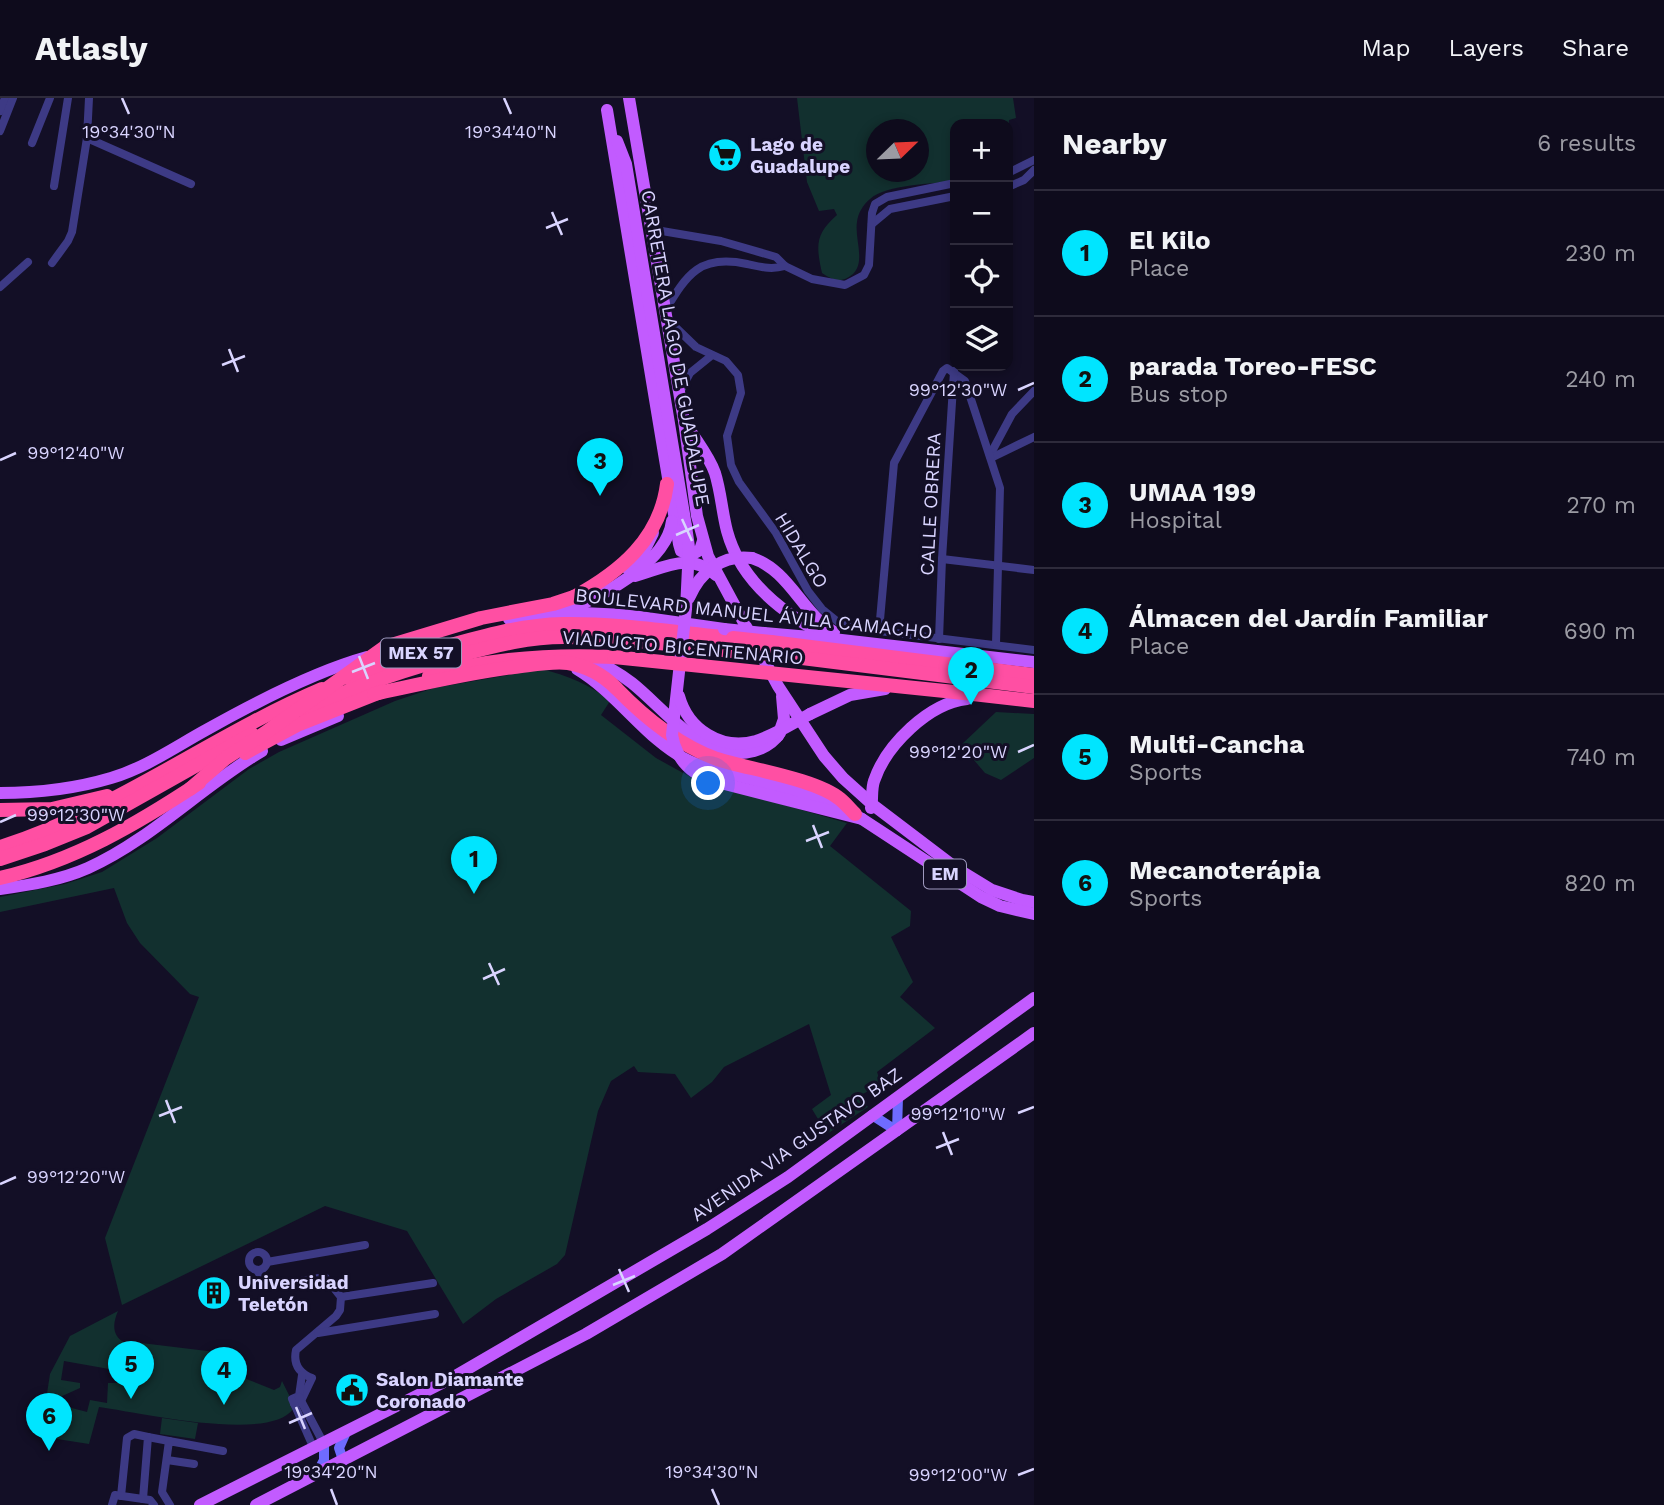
<!DOCTYPE html>
<html lang="en">
<head>
<meta charset="utf-8">
<style>
	:root { --surface:#0e0b1c; --page:#171425; --text:#f1f3f6; --muted:#9b9ba3; --line:#2e2b3b; --accent:#00e5ff }
	body { margin:0; font-family:"Work Sans",sans-serif; background:var(--page); color:var(--text) }
	.controls { position:absolute; right:21px; top:21px; display:grid; overflow:hidden; border-radius:14px; box-shadow:0 4px 10px #0003 }
	.controls button { width:63px; height:63px; display:grid; place-items:center; padding:0; border:0; border-bottom:2px solid var(--line); background:var(--surface); color:var(--text); font:35px sans-serif }
	.compass { position:absolute; left:866px; top:21px; width:63px; height:63px; border-radius:50%; background:var(--surface); box-shadow:0 4px 10px #0003; rotate:67deg }
	.you { position:absolute; left:709px; top:686px; width:24px; height:24px; margin:-18px; border:5px solid #fff; border-radius:50%; background:#1a73e8; box-shadow:0 0 0 10px #1a73e833 }
	.badge { display:grid; place-items:center; width:46px; height:46px; border-radius:50%; background:var(--accent); color:#111; font-size:23px; font-weight:700 }
	.pin { position:absolute; translate:-50% -58px; filter:drop-shadow(0 2px 4px #0008) }
	.pin::after { content:''; position:absolute; top:37px; width:24px; height:21px; background:inherit; clip-path:polygon(0 0,100% 0,50% 100%) }
	.list { margin:0; padding:0; list-style:none }
	h2 { display:flex; justify-content:space-between; align-items:center; height:91px; margin:0; padding:0 28px; font-size:30px }
	h2 small { font-size:23px; font-weight:400; color:var(--muted) }
	.list li { display:grid; grid-template-columns:46px 1fr auto; gap:21px; align-items:center; box-sizing:border-box; height:126px; padding:0 28px; border-top:2px solid var(--line) }
	.list b { display:block; font-size:26px; white-space:nowrap }
	.list p { margin:0; font-size:23px; white-space:nowrap; color:var(--muted) }
	.list em { font-size:23px; font-style:normal; color:var(--muted) }
	.icon { flex:none; width:38px; height:38px; fill:none; stroke:currentColor; stroke-width:2; stroke-linecap:round; stroke-linejoin:round }
	.map { position:relative; flex:none; width:1034px; height:1407px; overflow:hidden }
	header { display:flex; align-items:center; gap:42px; box-sizing:border-box; height:98px; padding:0 35px; background:var(--surface); border-bottom:2px solid var(--line) }
	header strong { font-size:33px }
	nav { display:flex; gap:38px; margin-inline-start:auto; font-size:24px }
	main { display:flex }
	aside { flex:1; background:var(--surface) }
	.map>svg:first-child { display:block }
</style>
</head>
<body>
<header>
<strong>Atlasly</strong>
<nav><a>Map</a><a>Layers</a><a>Share</a></nav>
</header>
<main>
<div class="map">
<svg width="1034" height="1407" viewBox="0 0 1034 1407">
	<rect width="100%" height="100%" fill="#130f26"/>
	<g fill="#12302f" fill-rule="evenodd">
		<path d="M797,0H1013L1016,20L1009,22L1008,36V26H955V83C933,86 887,86 870,101C863,107 858,115 857,124C854,143 869,169 847,180C838,185 829,180 822,175C816,148 815,136 837,117L834,111L819,113L807,84ZM876,32H918V74H876Z"/>
		<path d="M542,571C568,578 589,586 610,603L601,617L656,660L694,681L847,725L830,748L911,813L910,828L891,839L913,884L900,899L935,930L877,974L881,986L861,997L868,1009L827,1036L812,1011L831,997L809,926L724,969L712,984L691,1000L675,976L638,974L634,968L611,983L598,1013L565,1157L557,1166L496,1201L463,1226L407,1133L325,1108L122,1207L105,1140L199,899L190,896L140,845L127,825L114,790L0,814V799L65,786L102,774L157,740L249,671L279,654L395,603L434,590Z"/>
		<polygon points="996,614 1034,616 1034,660 1001,682 985,675 961,647"/>
		<path d="M118,1213C112,1227 112,1239 127,1246L133,1244L232,1256L221,1271L274,1292L280,1289L282,1283L289,1297L293,1311C269,1345 137,1314 99,1309L89,1346L38,1338L53,1317L64,1308L87,1314L90,1302L107,1305L108,1285H126V1274L64,1263L61,1282L80,1285V1290L60,1299L44,1315L50,1276L70,1238Z"/>
		<polygon points="162,1320 198,1325 195,1341 160,1336"/>
	</g>
	<g fill="none" stroke-linecap="round" stroke-linejoin="round">
		<g stroke="#3d3a85" stroke-width="8">
			<polyline points="0,13 5,0"/>
			<polyline points="0,33 13,0"/>
			<polyline points="87,40 191,86"/>
			<polyline points="32,45 50,0"/>
			<polyline points="1008,75 1034,62"/>
			<polyline points="54,88 68,0"/>
			<polyline points="1008,89 1024,82 1034,72"/>
			<polyline points="872,126 890,111 955,98"/>
			<polyline points="650,131 721,143 776,159 785,168 812,181 845,187 864,177 869,167 872,115 875,106 887,99 955,85"/>
			<polyline points="52,165 68,143 72,134 87,40 89,0"/>
			<polyline points="0,189 28,164"/>
			<path d="M665,213C687,176 700,156 747,166C761,169 771,172 785,168"/>
			<polyline points="668,222 696,249 726,263 738,277 741,295 727,338 731,367 739,384 776,435 808,493 822,511 838,524 879,533 1034,552"/>
			<polyline points="680,294 690,275 711,258"/>
			<polyline points="990,357 1012,316 1034,293"/>
			<polyline points="991,360 1034,339"/>
			<polyline points="942,461 1034,472"/>
			<polyline points="879,533 894,365 943,273 947,270 965,283 1000,390 996,546"/>
			<polyline points="939,541 942,461 954,273"/>
			<circle cx="258" cy="1163" r="9"/>
			<polyline points="267,1164 365,1147"/>
			<path d="M257,1172L265,1186L270,1188L325,1179L341,1199L340,1212L336,1218L296,1252C293,1266 299,1275 312,1280L301,1303L294,1306"/>
			<polyline points="341,1199 433,1185"/>
			<polyline points="318,1235 435,1216"/>
			<polyline points="302,1277 299,1298 292,1301 314,1351"/>
			<polyline points="299,1299 324,1346"/>
			<polyline points="148,1339 169,1343"/>
			<polyline points="167,1362 194,1366"/>
			<polyline points="121,1398 127,1340 134,1336 148,1339 143,1401"/>
			<polyline points="112,1407 115,1397 150,1402 154,1407"/>
			<polyline points="170,1407 162,1394 169,1343 223,1353"/>
		</g>
		<g stroke="#6f6bff" stroke-width="10">
			<polyline points="872,1017 897,1033"/>
			<polyline points="897,1033 898,999"/>
			<polyline points="343,1362 339,1350 346,1334"/>
			<polyline points="316,1377 324,1362 324,1346"/>
		</g>
		<g stroke="#c25bff" stroke-width="12">
			<polyline points="629,0 684,323 697,418 708,458 778,588 824,658 843,680 873,707 956,770 992,792 1022,802 1034,804"/>
			<polyline points="607,12 679,446 681,453 691,457 700,452 703,443"/>
			<polyline points="617,43 626,66 686,428"/>
			<path d="M688,329C697,344 709,358 715,375C721,394 722,414 727,433C741,485 787,519 833,541"/>
			<path d="M752,460C789,472 802,515 834,534"/>
			<polyline points="627,470 642,457 653,435"/>
			<path d="M635,478C664,470 690,453 716,477"/>
			<path d="M565,513C601,499 667,465 672,423"/>
			<polyline points="509,521 561,514 625,517 724,531"/>
			<polyline points="764,535 833,541 1034,564"/>
			<path d="M590,561C605,567 619,575 632,585C666,612 705,667 754,653C765,650 774,644 780,635"/>
			<path d="M577,571C619,596 646,642 689,663C704,670 720,673 735,677C779,689 824,697 862,721"/>
			<polyline points="810,616 850,597 885,591"/>
			<polyline points="778,638 784,621 782,598"/>
			<polyline points="281,642 338,618"/>
			<polyline points="713,683 862,721 981,799 1000,808 1034,816"/>
			<path d="M0,695C38,695 74,691 111,680C145,670 175,649 206,632C254,605 313,574 367,559"/>
			<path d="M871,710C873,701 871,692 874,683C886,647 929,605 967,601"/>
			<path d="M0,791C30,787 61,782 88,770C152,741 202,688 262,653"/>
			<polyline points="200,1407 452,1280 707,1131 788,1079 1034,900"/>
			<polyline points="256,1407 586,1236 722,1156 1034,935"/>
		</g>
		<g stroke="#ff4fa3" stroke-width="14">
			<path d="M574,499C620,474 660,441 667,386"/>
			<polyline points="771,544 1034,577"/>
			<polyline points="778,557 1034,589"/>
			<path d="M429,578C490,560 551,556 614,559"/>
			<path d="M347,580C374,568 404,560 433,552C476,540 518,527 563,526C619,525 677,535 733,540"/>
			<path d="M616,590C644,619 678,647 717,661C748,671 816,681 840,701C845,705 850,711 855,716"/>
			<polyline points="964,595 1034,603"/>
			<path d="M302,612C355,589 408,570 464,556C497,547 530,539 564,539C623,539 682,548 741,554"/>
			<polyline points="245,655 297,627 383,593"/>
			<polyline points="0,712 52,711 107,698"/>
			<path d="M0,749C115,713 211,638 322,591"/>
			<polyline points="0,761 45,746 87,729 252,636"/>
			<path d="M0,780C74,763 137,726 199,685"/>
		</g>
		<g stroke="#c25bff" stroke-width="12">
			<path d="M686,428L689,449L686,511L672,637C676,661 691,676 713,683"/>
			<path d="M689,500C700,474 722,456 752,460"/>
			<polyline points="724,531 764,535"/>
			<path d="M679,598C688,631 721,653 756,643C775,637 793,625 810,616"/>
		</g>
		<g stroke="#ff4fa3" stroke-width="14">
			<polyline points="733,540 771,544"/>
			<polyline points="741,554 778,557"/>
			<polyline points="614,559 964,595"/>
			<path d="M374,596C421,586 467,575 514,569C532,567 551,563 568,565C587,568 603,577 616,590"/>
			<polyline points="190,691 226,660 265,635 385,549 481,520 553,506 574,499"/>
		</g>
	</g>
	<path fill="none" stroke="#d9d4ff" stroke-width="2.5" d="M122,0L129,16M504,0L511,16M552,114L562,137M546,130L568,121M229,251L238,274M222,267L245,258M1018,292L1034,285M0,362L16,355M682,421L692,443M676,437L699,427M359,558L368,581M352,574L375,565M1018,654L1034,647M0,724L16,717M813,727L822,750M806,743L829,734M489,865L499,887M483,881L505,871M166,1002L175,1025M1018,1015L1034,1009M159,1018L182,1009M943,1034L952,1057M936,1050L959,1041M0,1086L16,1079M619,1171L629,1194M613,1187L635,1178M296,1309L305,1331M289,1325L312,1315M1018,1377L1034,1371M331,1391L337,1407M712,1391L719,1407"/>
	<defs>
		<g id="supermarket-disc" transform="scale(1.75)"><circle r="9.5" fill="#00e5ff" stroke="#130f26"/><path d="M-6-5.5h2.5l.6 2H6L4.5 2H-2.5L-4.4-4H-6ZM-1.5 3.2a1.3 1.3 0 1 0 .1 0ZM3 3.2a1.3 1.3 0 1 0 .1 0Z" fill="#111"/></g>
		<g id="building-disc" transform="scale(1.75)"><circle r="9.5" fill="#00e5ff" stroke="#130f26"/><path d="M-4-6H4V6H1V3H-1V6H-4ZM-2.5-4.3h1.7v1.8h-1.7ZM.8-4.3h1.7v1.8H.8ZM-2.5-1h1.7V.8h-1.7ZM.8-1h1.7V.8H.8Z" fill="#111"/></g>
		<g id="civic-disc" transform="scale(1.75)"><circle r="9.5" fill="#00e5ff" stroke="#130f26"/><path d="M-.6-6.5H3V-4.5H.6V-3L4-1V1h2V6H-6V1h2V-1L-.6-3ZM-1.2 2.5V6h2.4V2.5Z" fill="#111"/></g>
	</defs>
	<g fill-rule="evenodd">
		<use href="#supermarket-disc" x="725" y="57"/>
		<use href="#building-disc" x="214" y="1195"/>
		<use href="#civic-disc" x="352" y="1292"/>
	</g>
	<g text-anchor="middle" stroke-width="6" stroke-linejoin="round" paint-order="stroke">
		<g fill="#130f26" stroke="#9e99be" stroke-width="2">
			<rect x="381" y="540.5" width="80" height="29" rx="5"/>
			<rect x="924" y="761.5" width="42" height="29" rx="5"/>
		</g>
		<g font-size="18" font-weight="bold" fill="#d9d4ff">
			<text x="421" y="561">MEX 57</text>
			<text x="945" y="782">EM</text>
		</g>
		<g font-size="19" font-weight="bold" fill="#d9d4ff" stroke="#130f26" text-anchor="start">
			<text x="750" y="53">Lago de<tspan x="750" dy="22">Guadalupe</tspan></text>
			<text x="238" y="1191">Universidad<tspan x="238" dy="22">Teletón</tspan></text>
			<text x="376" y="1288">Salon Diamante<tspan x="376" dy="22">Coronado</tspan></text>
		</g>
		<g font-size="19" fill="#d9d4ff" stroke="#130f26">
			<text transform="translate(676 250) rotate(80)" y="7">CARRETERA LAGO DE GUADALUPE</text>
			<text transform="translate(930 406) rotate(-87)" y="7">CALLE OBRERA</text>
			<text transform="translate(802 452) rotate(59)" y="7">HIDALGO</text>
			<text transform="translate(754 515) rotate(6)" y="7">BOULEVARD MANUEL ÁVILA CAMACHO</text>
			<text transform="translate(683 549) rotate(5)" y="7">VIADUCTO BICENTENARIO</text>
			<text transform="translate(796 1046) rotate(-35)" y="7">AVENIDA VIA GUSTAVO BAZ</text>
		</g>
	</g>
	<g font-size="18" text-anchor="middle" fill="#d9d4ff" stroke="#130f26" stroke-width="6" stroke-linejoin="round" paint-order="stroke">
		<text x="129" y="40">19°34'30"N</text>
		<text x="511" y="40">19°34'40"N</text>
		<text x="958" y="298">99°12'30"W</text>
		<text x="76" y="361">99°12'40"W</text>
		<text x="958" y="660">99°12'20"W</text>
		<text x="76" y="723">99°12'30"W</text>
		<text x="958" y="1022">99°12'10"W</text>
		<text x="76" y="1085">99°12'20"W</text>
		<text x="331" y="1380">19°34'20"N</text>
		<text x="712" y="1380">19°34'30"N</text>
		<text x="958" y="1383">99°12'00"W</text>
	</g>
</svg>
<div class="controls">
<button>+</button>
<button>−</button>
<button><svg class="icon" aria-label="locate" viewBox="0 0 24 24"><circle cx="12" cy="12" r="6"/><path d="M12 2v4M12 18v4M2 12h4M18 12h4"/></svg></button>
<button><svg class="icon" aria-label="layers" viewBox="0 0 24 24"><path d="M12 4l9 5-9 5-9-5zM3 14l9 5 9-5"/></svg></button>
</div>
<svg class="compass" viewBox="-18 -18 36 36"><path d="M0-13l5 13h-10z" fill="#e53935"/><path d="M0 13l5-13h-10z" fill="#9b9ba3"/></svg>
<div class="you"></div>
<div class="pin badge" style="left:474px;top:796px">1</div>
<div class="pin badge" style="left:971px;top:607px">2</div>
<div class="pin badge" style="left:600px;top:398px">3</div>
<div class="pin badge" style="left:224px;top:1307px">4</div>
<div class="pin badge" style="left:131px;top:1301px">5</div>
<div class="pin badge" style="left:49px;top:1353px">6</div>
</div>
<aside>
<h2>Nearby<small>6 results</small></h2>
<ul class="list">
<li><span class="badge">1</span><div><b>El Kilo</b><p>Place</p></div><em>230 m</em></li>
<li><span class="badge">2</span><div><b>parada Toreo-FESC</b><p>Bus stop</p></div><em>240 m</em></li>
<li><span class="badge">3</span><div><b>UMAA 199</b><p>Hospital</p></div><em>270 m</em></li>
<li><span class="badge">4</span><div><b>Álmacen del Jardín Familiar</b><p>Place</p></div><em>690 m</em></li>
<li><span class="badge">5</span><div><b>Multi-Cancha</b><p>Sports</p></div><em>740 m</em></li>
<li><span class="badge">6</span><div><b>Mecanoterápia</b><p>Sports</p></div><em>820 m</em></li>
</ul>
</aside>
</main>
</body>
</html>
